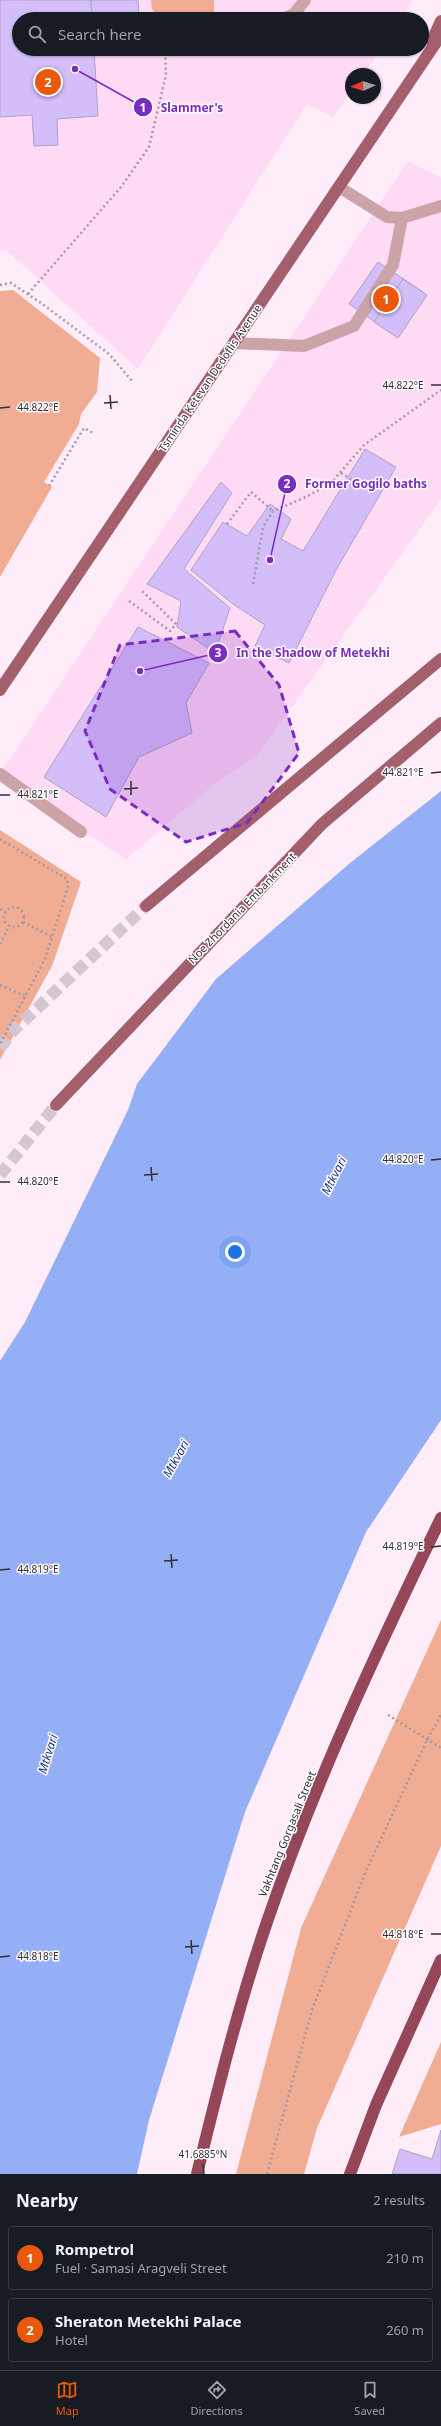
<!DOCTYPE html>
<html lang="en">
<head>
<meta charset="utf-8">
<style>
	:root { --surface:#171b24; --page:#20242c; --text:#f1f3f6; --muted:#9ea1a6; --line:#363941; --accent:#ea580c }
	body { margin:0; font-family:"Noto Sans",sans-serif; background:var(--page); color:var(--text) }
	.compass { position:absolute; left:345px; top:68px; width:36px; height:36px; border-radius:50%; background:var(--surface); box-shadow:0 1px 3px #0004; rotate:267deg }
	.you { position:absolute; left:235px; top:1252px; width:14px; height:14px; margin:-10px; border:3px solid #fff; border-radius:50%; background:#1a73e8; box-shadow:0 0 0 6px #1a73e833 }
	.badge { display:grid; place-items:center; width:26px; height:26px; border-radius:50%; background:var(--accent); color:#fff; font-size:13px; font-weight:700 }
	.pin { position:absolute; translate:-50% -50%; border:2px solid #fff; box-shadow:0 1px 4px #0006 }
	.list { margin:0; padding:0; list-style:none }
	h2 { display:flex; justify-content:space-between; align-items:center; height:52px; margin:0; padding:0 16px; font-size:17px }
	h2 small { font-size:13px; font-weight:400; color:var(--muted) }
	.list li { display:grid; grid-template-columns:26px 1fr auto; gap:12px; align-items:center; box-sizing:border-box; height:64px; margin:0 8px 8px; padding:0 8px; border:1px solid var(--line); border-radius:4px }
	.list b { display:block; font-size:15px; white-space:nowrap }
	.list p { margin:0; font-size:13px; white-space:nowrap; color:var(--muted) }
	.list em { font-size:13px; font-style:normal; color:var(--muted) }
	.icon { flex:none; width:22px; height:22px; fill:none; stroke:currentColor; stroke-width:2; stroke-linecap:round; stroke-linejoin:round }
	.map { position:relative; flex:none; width:441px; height:2174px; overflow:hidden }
	.search { position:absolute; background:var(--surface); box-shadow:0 1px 3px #0004; left:12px; right:12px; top:12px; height:44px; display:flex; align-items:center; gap:10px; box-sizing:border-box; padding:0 14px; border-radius:22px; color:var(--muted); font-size:15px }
	.sheet { height:196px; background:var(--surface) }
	nav { display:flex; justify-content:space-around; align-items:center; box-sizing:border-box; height:56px; border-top:1px solid var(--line); background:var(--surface); font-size:11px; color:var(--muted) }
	nav a { display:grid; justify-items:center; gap:2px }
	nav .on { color:var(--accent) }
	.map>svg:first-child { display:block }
</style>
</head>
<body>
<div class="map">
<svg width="441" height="2174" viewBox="0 0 441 2174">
	<rect width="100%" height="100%" fill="#feecf9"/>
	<g fill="#ffdaf5">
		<polygon points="0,0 413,0 402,19 19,19 19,49 381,49 364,74 351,74 351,92 333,117 307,104 138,369 6,250 0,250"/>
		<polygon points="408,161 441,178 441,499 257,756 219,780 126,859 0,779 0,774"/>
	</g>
	<g fill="#f0ad93">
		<polygon points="151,0 214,0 214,14 206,19 159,19 152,9"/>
		<polygon points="13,290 100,358 97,392 81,414 79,424 44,482 52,487 0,577 0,291"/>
		<polygon points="0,830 81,882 52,966 0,1060"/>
		<polygon points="441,1620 441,1846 317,2128 304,2174 236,2174 301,1928"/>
		<polygon points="441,2042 441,2124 399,2137"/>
	</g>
	<polygon fill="#94aff6" points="441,791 441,1420 366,1532 245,1812 149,2120 137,2174 0,2174 0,1361 25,1322 128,1110 137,1084 216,979 350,863"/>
	<g fill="#d4befa" stroke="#ada3c1">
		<polygon points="0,0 91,0 92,19 19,19 19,49 94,49 98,116 57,119 58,145 34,146 32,115 0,117"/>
		<polygon points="91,0 138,0 139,19 92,19"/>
		<polygon points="378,262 423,292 394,335 349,304"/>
		<polygon points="403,279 427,295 398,338 374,322"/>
		<polygon points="365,449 396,467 336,570 289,663 255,646 265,625 233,604 191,570 223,522 247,536 270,504 291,519 281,539 303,551"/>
		<polygon points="221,482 232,493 184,569 230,608 215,653 177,627 181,601 147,584"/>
		<polygon points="138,627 209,663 186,703 192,733 139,757 106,817 44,777"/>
		<polygon points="441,2130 441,2174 392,2174 400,2149 432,2159"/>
	</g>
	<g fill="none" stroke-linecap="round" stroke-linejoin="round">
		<g stroke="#d6c6d2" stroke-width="12" stroke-dasharray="12 6" stroke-linecap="butt">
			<polyline points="0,1048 14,1030 146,906"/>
			<polyline points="0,1175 56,1105"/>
		</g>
		<g stroke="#a798a3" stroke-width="2.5" stroke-dasharray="2 3" stroke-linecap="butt">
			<polyline points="0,285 11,283 41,303 109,354 132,381"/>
			<polyline points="28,294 121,187 149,147 166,75 165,49"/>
			<polyline points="341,473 358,484"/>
			<polyline points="49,486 84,428 93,433"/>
			<polyline points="227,524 251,492 273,511"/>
			<polyline points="253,584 263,527 273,511 306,497 331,483 364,445 441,390"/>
			<polyline points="129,601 170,631 176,624 142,591"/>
			<polyline points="0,839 67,879 68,887 45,959 0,1044"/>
			<circle cx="14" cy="917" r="10"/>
			<polyline points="0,909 5,912"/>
			<polyline points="23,922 52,937"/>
			<polyline points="0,944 9,926"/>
			<polyline points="0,985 25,996"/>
			<polyline points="388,1715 441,1748"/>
			<polyline points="267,2174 312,2010 366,1871 427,1740 441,1715"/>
		</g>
		<g stroke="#cba3a9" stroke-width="12">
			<polyline points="283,19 294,14 305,0"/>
			<polyline points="339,187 387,217 402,218 441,206"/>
			<polyline points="234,343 304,346 354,326 393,265 402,218"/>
			<polyline points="0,774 81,832"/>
		</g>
		<g stroke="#a45f6c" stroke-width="12">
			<polyline points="432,41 441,21"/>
			<polyline points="0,690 441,35"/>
			<polyline points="146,906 441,659"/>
			<polyline points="56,1105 322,824 441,723"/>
		</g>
		<g stroke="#954657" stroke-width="12">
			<path d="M197,2174C218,2088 239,2003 268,1919C315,1782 378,1648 441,1518"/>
			<polyline points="350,2174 376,2105 441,1960"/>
		</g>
	</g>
	<path fill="#7b2cbf" fill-opacity="0.2" stroke="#7b2cbf" stroke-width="3" stroke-dasharray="8 5" stroke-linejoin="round" d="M235,631L279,685L299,753L247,823L186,842L110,789L85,731L120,645Z"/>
	<path fill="none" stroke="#382c35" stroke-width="1.5" d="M431,385H441M110,395L111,409M104,403L118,402M0,408L10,407M431,773L441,772M131,781V795M124,789L138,788M0,795H10M431,1160L441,1159M151,1167L152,1181M144,1175L158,1174M0,1182H10M431,1547L441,1546M171,1554L172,1568M164,1561L178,1560M0,1570L10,1569M431,1934H441M191,1940L192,1954M185,1947L199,1946M0,1957L10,1956M203,2164L204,2174"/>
	<g text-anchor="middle" stroke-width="3" stroke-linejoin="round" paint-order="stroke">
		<g font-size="11" fill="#382c35" stroke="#fff">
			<text transform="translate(210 378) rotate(-56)" y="4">Tsminda Ketevan Dedoflis Avenue</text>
			<text transform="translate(242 908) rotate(-46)" y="4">Noe Zhordania Embankment</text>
			<text transform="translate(287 1834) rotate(-68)" y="4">Vakhtang Gorgasali Street</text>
		</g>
		<g font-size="12" font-style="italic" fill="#1d3181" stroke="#fff">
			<text transform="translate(334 1176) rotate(-63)" y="4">Mtkvari</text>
			<text transform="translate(176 1459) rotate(-61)" y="4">Mtkvari</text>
			<text transform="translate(48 1754) rotate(-73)" y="4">Mtkvari</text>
		</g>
	</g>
	<g font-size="10" text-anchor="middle" fill="#382c35" stroke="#fff" stroke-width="3" stroke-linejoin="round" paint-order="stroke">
		<text x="403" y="389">44.822°E</text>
		<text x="38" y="411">44.822°E</text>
		<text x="403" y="776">44.821°E</text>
		<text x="38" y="798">44.821°E</text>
		<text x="403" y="1163">44.820°E</text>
		<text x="38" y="1185">44.820°E</text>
		<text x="403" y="1550">44.819°E</text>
		<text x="38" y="1573">44.819°E</text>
		<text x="403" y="1938">44.818°E</text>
		<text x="38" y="1960">44.818°E</text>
		<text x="203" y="2158">41.6885°N</text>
	</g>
	<path fill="none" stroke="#7b2cbf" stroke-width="1.5" d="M75 69L143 107M270 560L287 484M140 671L218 653"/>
	<g fill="#7b2cbf" stroke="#fff" stroke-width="1.5">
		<circle cx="75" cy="69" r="4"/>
		<circle cx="270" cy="560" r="4"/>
		<circle cx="140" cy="671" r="4"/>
		<circle cx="143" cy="107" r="10"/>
		<circle cx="287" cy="484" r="10"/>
		<circle cx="218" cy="653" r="10"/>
	</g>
	<g font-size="12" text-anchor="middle" font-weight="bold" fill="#fff">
		<text x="143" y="112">1</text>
		<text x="287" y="488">2</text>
		<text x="218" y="657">3</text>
	</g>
	<g font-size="12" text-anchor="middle" font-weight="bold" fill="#7b2cbf" stroke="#fff" stroke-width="3" stroke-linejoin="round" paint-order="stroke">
		<text x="192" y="112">Slammer's</text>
		<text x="366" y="488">Former Gogilo baths</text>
		<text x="313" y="657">In the Shadow of Metekhi</text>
	</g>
</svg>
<svg class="compass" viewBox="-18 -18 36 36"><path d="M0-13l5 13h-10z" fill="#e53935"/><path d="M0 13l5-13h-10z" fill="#9ea1a6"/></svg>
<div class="you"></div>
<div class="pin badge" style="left:386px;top:299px">1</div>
<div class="pin badge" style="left:48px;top:82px">2</div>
<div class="search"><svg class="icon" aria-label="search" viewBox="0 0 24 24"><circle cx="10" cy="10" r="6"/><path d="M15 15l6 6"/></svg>Search here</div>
</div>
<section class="sheet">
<h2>Nearby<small>2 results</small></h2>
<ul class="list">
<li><span class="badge">1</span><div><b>Rompetrol</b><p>Fuel · Samasi Aragveli Street</p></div><em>210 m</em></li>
<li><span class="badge">2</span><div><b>Sheraton Metekhi Palace</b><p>Hotel</p></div><em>260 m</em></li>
</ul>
</section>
<nav>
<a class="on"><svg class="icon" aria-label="map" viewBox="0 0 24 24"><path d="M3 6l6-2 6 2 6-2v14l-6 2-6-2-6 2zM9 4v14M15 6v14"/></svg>Map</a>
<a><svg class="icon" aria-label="directions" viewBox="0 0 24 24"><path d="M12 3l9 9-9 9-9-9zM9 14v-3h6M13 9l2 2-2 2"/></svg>Directions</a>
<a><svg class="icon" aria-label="saved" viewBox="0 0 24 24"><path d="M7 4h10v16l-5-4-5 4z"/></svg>Saved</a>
</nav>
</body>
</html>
